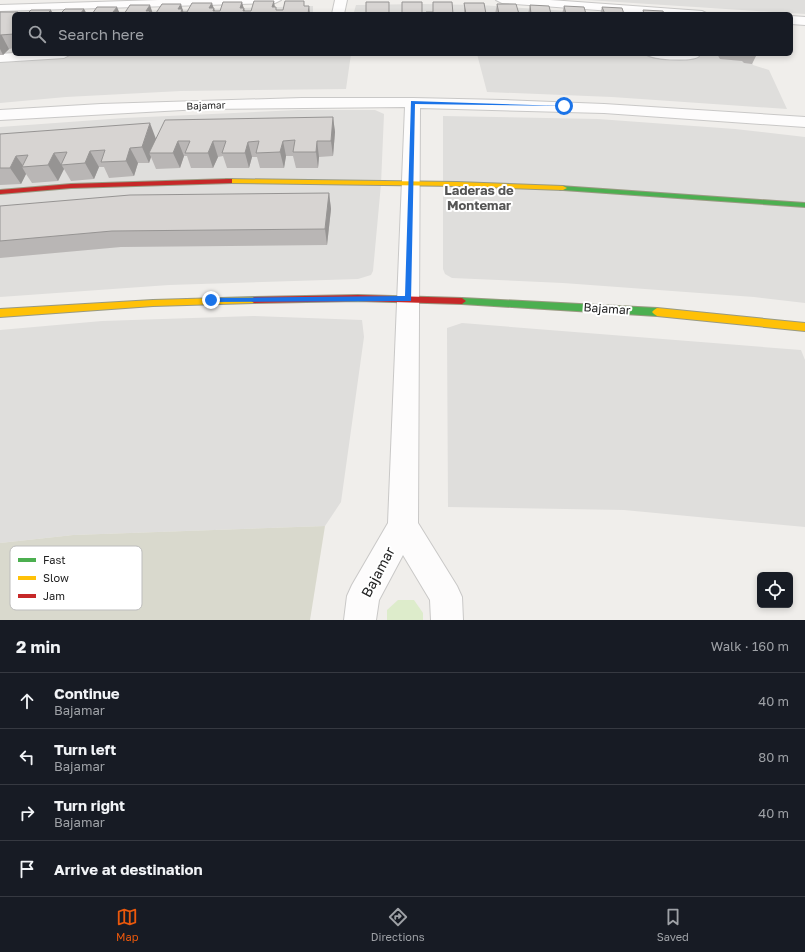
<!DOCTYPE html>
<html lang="en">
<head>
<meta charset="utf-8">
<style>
	:root { --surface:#171b24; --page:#242831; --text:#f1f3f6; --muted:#9ea1a6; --line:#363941; --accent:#ea580c }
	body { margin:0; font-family:"Golos Text",sans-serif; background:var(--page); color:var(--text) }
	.controls { position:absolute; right:12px; bottom:12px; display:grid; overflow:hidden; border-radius:6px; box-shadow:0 2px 6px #0003 }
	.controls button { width:36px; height:36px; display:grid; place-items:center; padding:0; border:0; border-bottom:1px solid var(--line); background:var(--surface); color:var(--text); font:20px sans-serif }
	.stop { position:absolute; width:12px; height:12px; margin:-9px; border:3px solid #1a73e8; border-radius:50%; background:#fff }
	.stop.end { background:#1a73e8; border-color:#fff; box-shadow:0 1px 4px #0008 }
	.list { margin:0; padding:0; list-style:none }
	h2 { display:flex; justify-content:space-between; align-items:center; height:52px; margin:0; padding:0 16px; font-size:17px }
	h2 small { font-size:13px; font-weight:400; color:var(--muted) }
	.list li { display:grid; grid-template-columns:26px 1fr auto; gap:12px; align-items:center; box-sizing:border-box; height:56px; padding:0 16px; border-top:1px solid var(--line) }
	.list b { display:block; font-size:15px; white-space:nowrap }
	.list p { margin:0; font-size:13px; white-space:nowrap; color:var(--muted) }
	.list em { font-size:13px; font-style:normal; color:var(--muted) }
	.icon { flex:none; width:22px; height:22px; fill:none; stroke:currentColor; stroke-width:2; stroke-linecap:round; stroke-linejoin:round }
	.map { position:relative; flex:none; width:805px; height:620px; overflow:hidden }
	.search { position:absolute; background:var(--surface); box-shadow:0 2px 6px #0003; left:12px; right:12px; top:12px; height:44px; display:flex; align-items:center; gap:10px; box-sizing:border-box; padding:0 14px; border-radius:6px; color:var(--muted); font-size:15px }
	.sheet { height:276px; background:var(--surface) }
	nav { display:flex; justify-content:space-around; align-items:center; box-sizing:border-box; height:56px; border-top:1px solid var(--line); background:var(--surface); font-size:11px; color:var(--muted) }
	nav a { display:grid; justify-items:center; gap:2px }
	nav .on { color:var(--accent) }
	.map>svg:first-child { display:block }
</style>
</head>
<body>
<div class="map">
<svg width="805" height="620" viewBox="0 0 805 620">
	<rect width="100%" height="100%" fill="#f0eeeb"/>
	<g fill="#dfdedc">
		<polygon points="587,0 805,0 805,14 695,7"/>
		<polygon points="420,4 480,5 611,14 30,14 313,6 313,14 338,13 354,12 356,5"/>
		<polygon points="0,15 14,15 14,54 351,54 346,89 181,91 66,97 0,103"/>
		<polygon points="477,54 748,54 753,65 769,70 787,109 612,97 487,92"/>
		<polygon points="298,110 375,110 384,114 381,184 373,271 371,275 358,279 169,285 0,297 0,127 124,118"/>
		<polygon points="443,116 598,119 735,129 805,137 805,303 754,297 563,283 452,278 445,274 443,269"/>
		<polygon points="253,316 362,320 364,337 341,502 325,526 73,535 0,543 0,330 102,321"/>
		<polygon points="462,323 801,350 805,360 805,527 624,510 448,507 447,334 447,328"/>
	</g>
	<polygon fill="#d9d9cd" points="325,526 310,620 0,620 0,543 73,535"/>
	<polygon fill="#ddeccb" points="398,600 414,600 423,613 423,620 387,620 387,610"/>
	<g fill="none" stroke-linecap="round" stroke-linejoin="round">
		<g stroke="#c9c8c7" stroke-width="2">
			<g id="street">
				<polygon points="159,0 281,0 275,3 0,11 0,5"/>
				<polygon points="335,0 347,0 344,14 332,14"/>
				<polygon points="496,0 550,0 702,11 708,14 653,14 502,3"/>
				<polygon points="791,16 805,17 805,25 791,24"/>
				<polygon points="14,53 14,54 71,54 64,58 0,62 0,54"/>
				<path d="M646,54H697L699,56C694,62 651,60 646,54Z"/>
				<polygon points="302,98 413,98 503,100 604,104 805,117 805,127 604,113 420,108 418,523 457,586 462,597 463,620 431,620 430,600 403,555 379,600 376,620 344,620 347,596 352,585 388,523 405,107 201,109 0,120 0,110 101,104"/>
			</g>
		</g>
		<g stroke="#999a82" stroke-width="2">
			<g id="fast">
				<polygon points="560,186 805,203 805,207 563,190 560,190"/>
				<polygon points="462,298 657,308 660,310 662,312 660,314 657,316 462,304 458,301"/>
			</g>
		</g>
		<g stroke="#999a82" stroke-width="2">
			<g id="slow">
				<polygon points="226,179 457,182 563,186 567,188 563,190 457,186 229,183 226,183"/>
				<polygon points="254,297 258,300 254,303 153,306 0,317 0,309 153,300"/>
				<polygon points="657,308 805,323 805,331 657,316 654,314 652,312 654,310"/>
			</g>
		</g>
		<g stroke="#999a82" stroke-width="2">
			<g id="jam">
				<polygon points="229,179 232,179 232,183 71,188 0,194 0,190 71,184"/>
				<polygon points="358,295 462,298 466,301 462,304 358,301 254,303 250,300 254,297"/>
			</g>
		</g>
		<use href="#street" fill="#fdfcfc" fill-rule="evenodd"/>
		<use href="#fast" fill="#4caf50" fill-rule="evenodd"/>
		<use href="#slow" fill="#ffc107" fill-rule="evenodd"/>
		<use href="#jam" fill="#c62828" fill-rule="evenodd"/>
	</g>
	<g fill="#b9b6b5">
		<polygon points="464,3 486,14 464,14"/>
		<polygon points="497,4 519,14 495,14"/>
		<polygon points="530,5 551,14 528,14"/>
		<polygon points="564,6 586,14 562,14"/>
		<polygon points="602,7 624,14 600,14"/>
		<polygon points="0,12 14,14 14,48 9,49 3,55 0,55"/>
		<polygon points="703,54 713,54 712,56 704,56"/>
		<polygon points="717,54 757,54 752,64 744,63 742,61 720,59"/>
		<polygon points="333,117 335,132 333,156 319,157 318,168 296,168 293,156 286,156 284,168 260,168 257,157 252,157 249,168 227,168 223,156 218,157 213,168 191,168 187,156 184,156 180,168 156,169 151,157 149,163 138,163 134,176 109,178 104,167 99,167 94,179 71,181 64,169 58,181 32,183 26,174 21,184 0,185 0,134 156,138"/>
		<polygon points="329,193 331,209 327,245 121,247 0,258 0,206"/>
	</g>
	<g fill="#969493">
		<polygon points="274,1 276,14 272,7"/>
		<polygon points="242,2 244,9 244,8 246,14 240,8"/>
		<polygon points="212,3 214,9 214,8 216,14 209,8"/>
		<polygon points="181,4 184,14 178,9"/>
		<polygon points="150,5 153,14 147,14 146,11"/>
		<polygon points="309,6 310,14 308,14"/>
		<polygon points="117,7 120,14 113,14 113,12"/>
		<polygon points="84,9 87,14 80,14"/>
		<polygon points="51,10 53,14 47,14"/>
		<polygon points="1,34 9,49 3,55 0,49 0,35"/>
		<polygon points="333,117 335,132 333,156 331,141"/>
		<polygon points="150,123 156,139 149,153 151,157 149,163 142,147"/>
		<polygon points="178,141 184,156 180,168 173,153"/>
		<polygon points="213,141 218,157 213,168 208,153"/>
		<polygon points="283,141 286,156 284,168 280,152"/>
		<polygon points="317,141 319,157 318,168 316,152"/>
		<polygon points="248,142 252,157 249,168 245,153"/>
		<polygon points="130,148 138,163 134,176 126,161"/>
		<polygon points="90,151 99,167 94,179 85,163"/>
		<polygon points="54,153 64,169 58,181 48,165"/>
		<polygon points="16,156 24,167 22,167 26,174 21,184 10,168"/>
		<polygon points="329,193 331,209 327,245 325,229"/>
	</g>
	<g fill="#d7d4d2" stroke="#969493">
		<polygon points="254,1 274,1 272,7 276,7 276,10 283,10 285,1 304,1 304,6 309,6 308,14 124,14 130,5 150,5 146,11 150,11 148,13 156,13 162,4 181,4 178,9 182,9 181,12 187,12 192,3 212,3 209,8 214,8 213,11 220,11 223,2 242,2 240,8 244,8 243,11 251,11"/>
		<polygon points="366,2 389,2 389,14 360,14 360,13 366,13"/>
		<polygon points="402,2 422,2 422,14 394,14 395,13 402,13"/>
		<polygon points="433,2 452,2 453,14 426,14 426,12 433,12"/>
		<polygon points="464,3 484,3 486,14 459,14 466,14"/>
		<polygon points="497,4 516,4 519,14 499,14"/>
		<polygon points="530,5 549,6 551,14 531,14"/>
		<polygon points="564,6 584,7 586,14 566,14"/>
		<polygon points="97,7 117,7 113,12 119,12 117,14 90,14 92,14"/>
		<polygon points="602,7 622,8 624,14 605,14"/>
		<polygon points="65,9 84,9 80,14 60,14"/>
		<polygon points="31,10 51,10 47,14 27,14"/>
		<polygon points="643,10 663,11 664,14 644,14"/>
		<polygon points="0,12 18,12 16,14 14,14 14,16 12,18 14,18 14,34 0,35"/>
		<polygon points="683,13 697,14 683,14"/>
		<polygon points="333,117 331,141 317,141 316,152 293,152 295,140 283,141 280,152 256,153 259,141 248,142 245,153 222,153 226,141 213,141 208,153 185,153 190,141 178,141 173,153 149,153 165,120"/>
		<polygon points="150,123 142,147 130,148 126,161 101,162 105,150 90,151 85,163 61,165 67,152 54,153 48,165 22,167 28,155 16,156 10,168 0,168 0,134"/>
		<polygon points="329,193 325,229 112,231 0,241 0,206 130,195"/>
	</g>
	<polygon fill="#1a73e8" points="411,101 566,106 415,104 411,301 208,302 207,300 211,298 405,296"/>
	<g text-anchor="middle" stroke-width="4" stroke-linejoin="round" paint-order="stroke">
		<g font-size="10" fill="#222" stroke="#fff">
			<text transform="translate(206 105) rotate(-2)" y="4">Bajamar</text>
		</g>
		<g font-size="12" fill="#222" stroke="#fff">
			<text transform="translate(607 309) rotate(4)" y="4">Bajamar</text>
		</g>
		<g font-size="13" font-weight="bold" fill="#555" stroke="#fff">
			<text x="479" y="195">Laderas de<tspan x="479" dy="15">Montemar</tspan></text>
		</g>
		<g font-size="14" fill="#222" stroke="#fff">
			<text transform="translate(378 572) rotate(-62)" y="5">Bajamar</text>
		</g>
	</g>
	<rect x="10" y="546" width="132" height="64" rx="6" fill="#fff" stroke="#bdbdbd" stroke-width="1"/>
	<rect x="18" y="558" width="18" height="4" fill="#4caf50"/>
	<rect x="18" y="576" width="18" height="4" fill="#ffc107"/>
	<rect x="18" y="594" width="18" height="4" fill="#c62828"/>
	<g font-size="11" fill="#222">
		<text x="43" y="564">Fast</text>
		<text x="43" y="582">Slow</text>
		<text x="43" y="600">Jam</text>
	</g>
</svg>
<div class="controls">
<button><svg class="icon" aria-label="locate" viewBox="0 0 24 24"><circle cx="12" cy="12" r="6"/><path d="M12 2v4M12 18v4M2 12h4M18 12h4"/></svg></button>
</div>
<div class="stop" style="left:564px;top:106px"></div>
<div class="stop end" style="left:211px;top:300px"></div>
<div class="search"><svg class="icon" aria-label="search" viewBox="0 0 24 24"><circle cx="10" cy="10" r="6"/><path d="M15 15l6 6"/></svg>Search here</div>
</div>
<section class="sheet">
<h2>2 min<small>Walk · 160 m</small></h2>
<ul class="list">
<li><svg class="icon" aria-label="ahead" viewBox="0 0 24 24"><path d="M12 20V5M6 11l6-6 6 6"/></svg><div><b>Continue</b><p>Bajamar</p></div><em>40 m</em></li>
<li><svg class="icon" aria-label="left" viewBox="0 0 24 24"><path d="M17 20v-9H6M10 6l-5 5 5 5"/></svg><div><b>Turn left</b><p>Bajamar</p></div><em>80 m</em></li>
<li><svg class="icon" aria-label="right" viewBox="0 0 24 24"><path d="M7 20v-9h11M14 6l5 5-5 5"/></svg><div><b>Turn right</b><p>Bajamar</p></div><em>40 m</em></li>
<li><svg class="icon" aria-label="arrive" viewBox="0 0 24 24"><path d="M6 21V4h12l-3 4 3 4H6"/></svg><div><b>Arrive at destination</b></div></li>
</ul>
</section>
<nav>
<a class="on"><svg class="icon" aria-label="map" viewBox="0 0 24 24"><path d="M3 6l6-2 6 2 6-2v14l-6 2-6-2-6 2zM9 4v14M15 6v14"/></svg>Map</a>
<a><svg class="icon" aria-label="directions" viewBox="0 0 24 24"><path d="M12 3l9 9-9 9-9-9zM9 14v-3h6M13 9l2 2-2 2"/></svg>Directions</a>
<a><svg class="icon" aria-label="saved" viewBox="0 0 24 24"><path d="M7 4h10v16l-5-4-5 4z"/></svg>Saved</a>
</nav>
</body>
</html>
